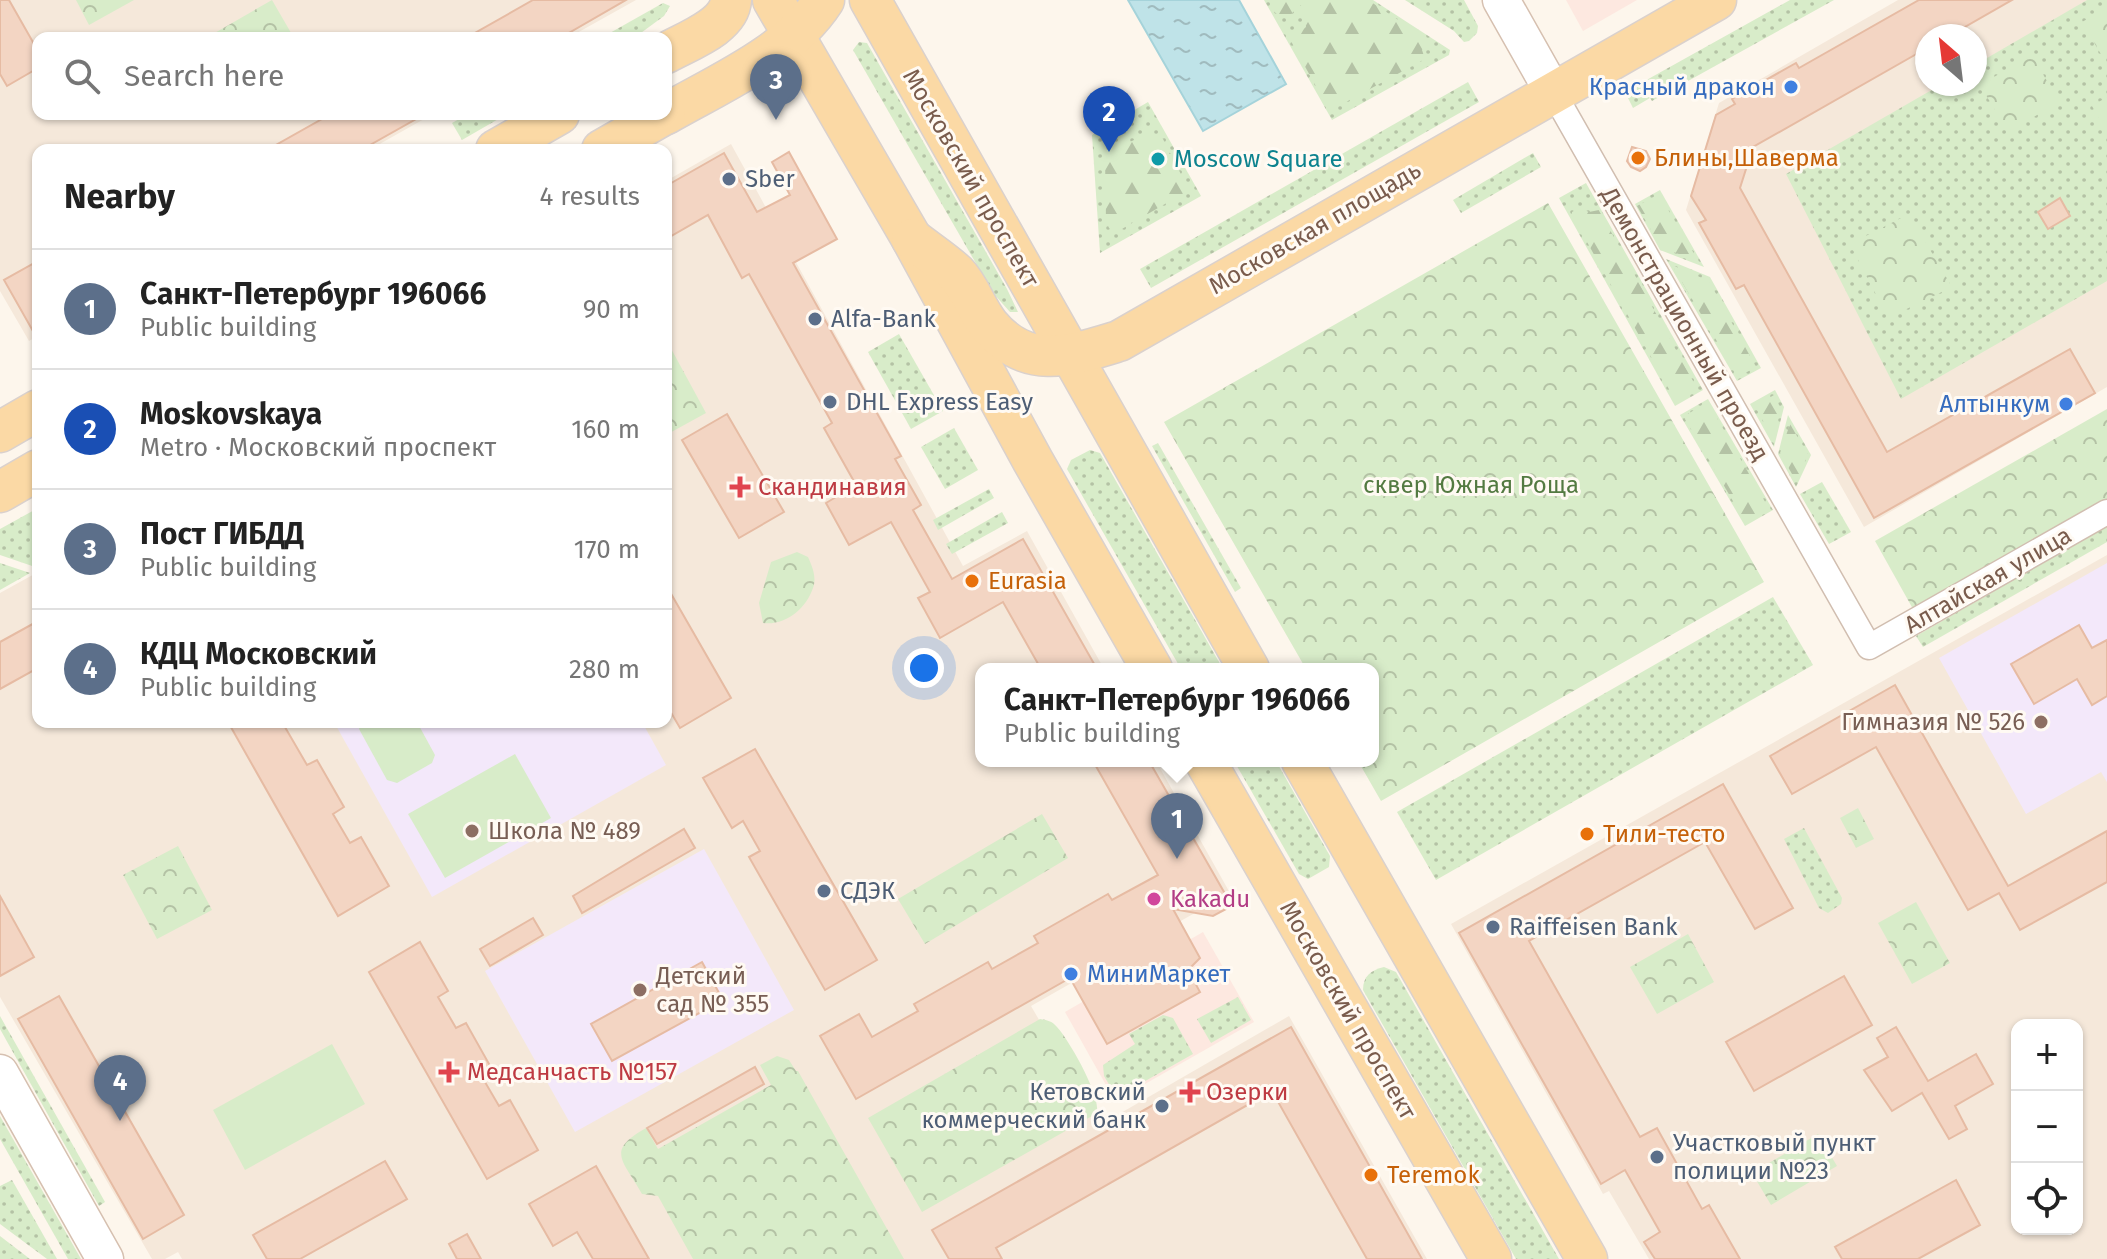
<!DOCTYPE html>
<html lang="en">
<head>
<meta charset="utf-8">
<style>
	:root { --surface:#fff; --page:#f6f6f6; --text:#222; --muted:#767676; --line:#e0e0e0; --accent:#e76f51 }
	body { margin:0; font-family:"Fira Sans",sans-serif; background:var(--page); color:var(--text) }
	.controls { position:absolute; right:24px; bottom:24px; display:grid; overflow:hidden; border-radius:16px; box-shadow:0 2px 6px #0004 }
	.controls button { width:72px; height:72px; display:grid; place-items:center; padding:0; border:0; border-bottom:2px solid var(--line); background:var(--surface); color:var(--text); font:40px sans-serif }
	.compass { position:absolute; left:1915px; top:24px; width:72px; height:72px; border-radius:50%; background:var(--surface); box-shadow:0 2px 6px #0004; rotate:332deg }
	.you { position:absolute; left:924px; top:668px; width:28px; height:28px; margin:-20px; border:6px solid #fff; border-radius:50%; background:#1a73e8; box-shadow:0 0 0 12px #1a73e833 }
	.badge { display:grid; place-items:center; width:52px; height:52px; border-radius:50%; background:var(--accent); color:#fff; font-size:26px; font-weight:700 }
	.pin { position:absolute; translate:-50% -66px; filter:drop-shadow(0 2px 4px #0008) }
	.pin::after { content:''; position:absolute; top:42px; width:28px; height:24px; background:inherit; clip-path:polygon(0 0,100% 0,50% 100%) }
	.popup { position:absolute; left:975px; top:663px; width:404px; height:104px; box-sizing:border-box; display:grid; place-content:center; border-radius:16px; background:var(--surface); filter:drop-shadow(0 2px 6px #0005); font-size:26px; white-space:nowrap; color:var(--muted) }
	.popup b { font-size:30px; color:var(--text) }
	.popup::after { content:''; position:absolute; left:50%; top:100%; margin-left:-16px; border:16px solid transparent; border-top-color:var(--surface) }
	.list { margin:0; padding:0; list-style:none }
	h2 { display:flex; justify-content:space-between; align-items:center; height:104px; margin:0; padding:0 32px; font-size:34px }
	h2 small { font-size:26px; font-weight:400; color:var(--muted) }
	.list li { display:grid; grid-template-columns:52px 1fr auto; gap:24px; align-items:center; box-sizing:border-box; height:120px; padding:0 32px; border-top:2px solid var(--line) }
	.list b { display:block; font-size:30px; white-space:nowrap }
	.list p { margin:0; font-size:26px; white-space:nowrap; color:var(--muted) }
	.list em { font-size:26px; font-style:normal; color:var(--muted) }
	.icon { flex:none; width:44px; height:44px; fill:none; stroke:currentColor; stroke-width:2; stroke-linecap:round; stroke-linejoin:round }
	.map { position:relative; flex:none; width:2107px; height:1259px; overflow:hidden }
	.search { position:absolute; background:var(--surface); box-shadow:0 2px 6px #0004; left:32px; top:32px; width:640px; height:88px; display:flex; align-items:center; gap:20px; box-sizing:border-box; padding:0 28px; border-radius:16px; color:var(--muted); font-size:30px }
	.panel { position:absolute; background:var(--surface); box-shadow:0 2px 6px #0004; left:32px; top:144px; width:640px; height:584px; border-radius:16px }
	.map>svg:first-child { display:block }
</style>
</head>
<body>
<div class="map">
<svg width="2107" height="1259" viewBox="0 0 2107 1259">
	<defs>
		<pattern id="grass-dots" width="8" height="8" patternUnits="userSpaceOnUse" patternTransform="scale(2)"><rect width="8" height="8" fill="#d8ecc9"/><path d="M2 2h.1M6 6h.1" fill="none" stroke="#b4c2a5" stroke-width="1.8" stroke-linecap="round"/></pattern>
		<pattern id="forest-firs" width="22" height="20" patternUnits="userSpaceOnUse" patternTransform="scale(2)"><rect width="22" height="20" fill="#d8ecc9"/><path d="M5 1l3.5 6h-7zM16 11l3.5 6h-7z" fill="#b4c2a5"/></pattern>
		<pattern id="park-crowns" width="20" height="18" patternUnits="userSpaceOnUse" patternTransform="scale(2)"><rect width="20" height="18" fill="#d8ecc9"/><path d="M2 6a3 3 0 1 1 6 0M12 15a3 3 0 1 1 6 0" fill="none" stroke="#b4c2a5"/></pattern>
		<pattern id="water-ripples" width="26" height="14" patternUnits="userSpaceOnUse" patternTransform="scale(2)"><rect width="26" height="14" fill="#bfe3e8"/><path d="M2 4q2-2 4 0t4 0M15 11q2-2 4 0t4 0" fill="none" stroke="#a0bbbe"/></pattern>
	</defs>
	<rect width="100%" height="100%" fill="#fdf6ec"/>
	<g fill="#f5e8da" fill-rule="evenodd">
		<polygon points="0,0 636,0 568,38 38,38 38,114 433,114 369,150 38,150 38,336 29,341 0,291"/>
		<path d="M1898,0H2107V387L1864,527L1686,210L1719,103ZM1927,36H1975V84H1927Z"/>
		<polygon points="731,144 963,566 1027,531 1104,669 981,669 981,761 1156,761 1230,893 1031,1006 1100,1125 1289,1016 1427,1259 182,1259 178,1252 165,1259 152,1259 0,997 0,593 38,572 38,722 666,722 666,181"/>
		<path d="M2107,555V1259H1649L1609,1191L1603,1194L1451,924ZM2017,1025H2077V1229H2017Z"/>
	</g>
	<g fill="#fde8e0">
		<polygon points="1566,0 1637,0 1583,31"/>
		<polygon points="1203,932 1254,1022 1115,1101 1065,1012"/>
	</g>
	<g fill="#f3e8fa">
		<polygon points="2107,563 2107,782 2101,772 2026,814 1939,658"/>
		<polygon points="334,722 642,722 666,765 432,897"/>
		<polygon points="704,849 794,1010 575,1132 485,971"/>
	</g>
	<g fill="url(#grass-dots)">
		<polygon points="1264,0 1373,0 1450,50 1449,55 1332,120"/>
		<polygon points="1405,0 1464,0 1478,26 1477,33 1469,41 1464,42 1454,31"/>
		<polygon points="1790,0 1834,0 1652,101 1650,98 1633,108 1625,92"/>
		<polygon points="2087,0 2107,0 2107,281 1901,399 1786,174 1942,84 1975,84 1975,65"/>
		<polygon points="663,3 670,6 664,16 634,38 601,38"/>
		<polygon points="859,42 867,43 1007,289 1018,312 1010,312 993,293 853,50"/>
		<polygon points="1468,82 1479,102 1151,288 1140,269"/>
		<polygon points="1148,102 1201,196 1100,253 1092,135"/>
		<polygon points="468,114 507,114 462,140 452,123"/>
		<polygon points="1533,153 1541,167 1461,213 1453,200"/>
		<polygon points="1586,183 1703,390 1675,406 1559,198"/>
		<polygon points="1660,190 1704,267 1660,250 1635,204"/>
		<polygon points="1666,259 1710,277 1761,368 1737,381"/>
		<polygon points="899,334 943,411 911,429 868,352"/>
		<polygon points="1775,390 1784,407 1774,447 1750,404"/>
		<polygon points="1708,399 1773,510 1745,526 1680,415"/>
		<polygon points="1788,415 1811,455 1796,487 1778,454"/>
		<polygon points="954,428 978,470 945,489 921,447"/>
		<polygon points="1158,443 1241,588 1235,592 1152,446"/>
		<polygon points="1090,450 1100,453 1223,669 1181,669 1067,469 1071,460"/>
		<polygon points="1822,482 1851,532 1829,544 1800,494"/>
		<polygon points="989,489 994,498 938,530 933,520"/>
		<polygon points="38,508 38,568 0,555 0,529"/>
		<polygon points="1002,512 1008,523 952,554 946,544"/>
		<polygon points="2107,526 2107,542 1923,647 1916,636"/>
		<polygon points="0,563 30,573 0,590"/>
		<polygon points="1773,597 1813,665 1436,880 1397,812"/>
		<polygon points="1234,761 1276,761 1330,856 1329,867 1308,879 1299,874"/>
		<polygon points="1804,828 1842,898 1841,904 1828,913 1819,908 1784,839"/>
		<path d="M1384,967L1396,972L1559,1259H1516L1363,990C1363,976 1371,970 1384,967Z"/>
		<polygon points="1238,997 1251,1020 1211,1043 1197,1019"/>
		<polygon points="1163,1015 1173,1018 1193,1054 1124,1093 1113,1091 1104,1076 1103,1065 1135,1044 1129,1034"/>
		<polygon points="0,1016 105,1202 99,1206 0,1029"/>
		<polygon points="0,1116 81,1259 68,1259 0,1139"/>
		<polygon points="12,1180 57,1259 47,1259 0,1224 0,1186"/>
		<polygon points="0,1236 30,1259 0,1259"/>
	</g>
	<g fill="url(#forest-firs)">
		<polygon points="1270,0 1368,0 1429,40 1422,50 1425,59 1335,108 1328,108 1292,43 1291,39 1306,27 1301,5 1291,14 1279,16 1270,8"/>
		<polygon points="1144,135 1163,139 1189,190 1115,233 1109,228 1106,220 1105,158 1108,153"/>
		<polygon points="1659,194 1699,262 1661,247 1637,206"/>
		<polygon points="1579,208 1589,212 1599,210 1698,390 1678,401 1675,400 1572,215 1572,212"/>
		<polygon points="1672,265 1709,281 1756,367 1738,377"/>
		<polygon points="1774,395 1781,409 1772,438 1755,406"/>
		<polygon points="1706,403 1709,404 1768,507 1767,511 1747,522 1744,520 1685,419 1686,415"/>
		<polygon points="1790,424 1808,455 1796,481 1780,453"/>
	</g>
	<g fill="url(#park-crowns)">
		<polygon points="76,0 134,0 89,25"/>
		<polygon points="272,0 294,38 206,38"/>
		<polygon points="2107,8 2107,53 2102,56 2082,22"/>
		<polygon points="2032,55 2059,102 2008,132 1980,85"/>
		<polygon points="1548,203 1764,582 1381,801 1358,761 1373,761 1373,669 1306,669 1164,422"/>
		<polygon points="1909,214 1952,287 1888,318 1850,244"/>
		<polygon points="668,343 706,413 666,435 666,344"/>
		<polygon points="2107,409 2107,499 1913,609 1875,541"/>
		<path d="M797,552L808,557C812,566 817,577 813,588C806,609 785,626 763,623L759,603L771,562Z"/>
		<polygon points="1858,808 1874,839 1856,848 1840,818"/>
		<polygon points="1042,814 1068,858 925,944 898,899"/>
		<polygon points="178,846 212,910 157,939 123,875"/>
		<polygon points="1916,902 1950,963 1912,984 1878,923"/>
		<polygon points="1688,934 1714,982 1657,1014 1630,967"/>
		<path d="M1040,1019C1047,1020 1052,1021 1057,1027C1069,1040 1099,1093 1097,1110L1092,1116L922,1212L868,1118Z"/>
		<path d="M777,1056L789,1060L796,1071H798L904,1259H693L658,1196L642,1194C623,1160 605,1151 646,1128L658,1149L771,1085L760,1065Z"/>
		<polygon points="1818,1134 1837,1166 1771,1205 1752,1173"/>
	</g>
	<g fill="#d8ecc9">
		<polygon points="2107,97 2107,133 2092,106"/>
		<polygon points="361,722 417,722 435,755 432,763 397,783 387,780 359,729"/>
		<polygon points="515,754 551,818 445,878 408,814"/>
		<polygon points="332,1044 365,1104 245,1170 213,1110"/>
	</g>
	<polygon fill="url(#water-ripples)" stroke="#a5d3da" stroke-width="2" points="1128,0 1239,0 1286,84 1203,131"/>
	<g fill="#f3d5c3" stroke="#e6bba3" stroke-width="2">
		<polygon points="0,0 9,0 38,51 38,68 7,86 0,74"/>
		<polygon points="533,0 626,0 560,38 466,38"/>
		<polygon points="1919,0 2012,0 1949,36 1927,36 1927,48 1753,147 1740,188 1887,452 2070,349 2095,393 1874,518 1744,285 1736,289 1699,223 1706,220 1691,196 1716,115 1735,104 1732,99 1796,63 1799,68"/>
		<polygon points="331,114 425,114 361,150 267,150"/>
		<polygon points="1632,147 1646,151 1650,159 1646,167 1640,171 1631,167 1627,161"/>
		<polygon points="789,152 837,239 793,263 901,456 895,459 921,505 913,510 952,579 1023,539 1097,669 1041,669 1003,602 940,638 918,598 930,592 891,522 849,545 826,503 856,485 824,428 832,423 749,274 742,278 708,215 666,239 666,186 724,153 757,212 790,195 772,162"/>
		<polygon points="2060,198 2070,216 2048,229 2038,212"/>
		<polygon points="38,261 38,340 4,280"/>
		<polygon points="727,414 784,512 739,538 682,440"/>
		<polygon points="666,585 731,698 680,728 666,704"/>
		<polygon points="38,621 38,668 0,689 0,642"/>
		<polygon points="2079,625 2092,648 2107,640 2107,696 2092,705 2077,679 2034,704 2011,664"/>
		<polygon points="1895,685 2008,886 2107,831 2107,882 2020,930 1999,893 1968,910 1876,747 1792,794 1770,756"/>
		<polygon points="228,722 282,722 307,765 317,760 344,807 333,814 350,843 361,837 389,886 338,916"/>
		<polygon points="755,749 877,960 825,990 749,857 760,851 743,821 732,828 703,778"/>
		<polygon points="1093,761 1149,761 1228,899 1226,909 1213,916 1173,909 1200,958 1188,970 1200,992 1107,1044 1070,978 856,1099 820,1036 859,1014 872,1037 918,1011 914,1004 988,962 992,969 1038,943 1034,936 1108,894 1112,900 1158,875"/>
		<polygon points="1723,784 1793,908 1755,929 1705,842 1529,941 1640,1137 1657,1128 1702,1209 1709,1205 1740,1259 1655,1259 1644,1242 1660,1232 1625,1170 1601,1184 1459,933"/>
		<polygon points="684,829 695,848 582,913 573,896"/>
		<polygon points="0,896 34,957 0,976"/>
		<polygon points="533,918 543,935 490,966 480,949"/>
		<polygon points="420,942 448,991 438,997 456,1028 466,1023 493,1071 482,1077 499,1106 510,1100 538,1150 487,1179 369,972"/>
		<polygon points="702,962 723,1000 612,1061 591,1024"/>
		<polygon points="1844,976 1872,1025 1754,1091 1726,1042"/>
		<polygon points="59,996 184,1215 143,1239 18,1019"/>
		<polygon points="1291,1027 1422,1259 1367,1259 1272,1091 996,1248 1002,1259 949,1259 932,1230"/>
		<polygon points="1896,1027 1928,1081 1976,1054 1993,1084 1955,1106 1967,1129 1949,1139 1922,1093 1892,1111 1864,1070 1888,1057 1877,1038"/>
		<polygon points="755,1067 764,1084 657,1144 647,1128"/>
		<polygon points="385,1161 407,1199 300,1259 267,1259 253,1235"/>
		<polygon points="596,1166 649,1259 593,1259 577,1232 553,1246 529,1204"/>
		<polygon points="1956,1180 1980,1225 1918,1259 1842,1259 1835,1247"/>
		<polygon points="467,1234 481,1259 457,1259 449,1244"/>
	</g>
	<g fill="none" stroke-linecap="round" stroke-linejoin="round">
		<g stroke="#d1beb0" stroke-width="27">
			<polyline id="street" points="1553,92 1869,647 2107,512"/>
		</g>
		<g stroke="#d6c0b0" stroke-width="39">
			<g id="secondary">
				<polyline points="1501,0 1553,92"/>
				<polyline points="0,1073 105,1259"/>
			</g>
		</g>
		<g stroke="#dad1cd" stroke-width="43">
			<g id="primary">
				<polyline points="773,0 912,239 1033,461 1152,669"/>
				<polyline points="870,0 1249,669"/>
				<path d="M666,53C687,41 729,27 731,0"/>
				<path d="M666,114C720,83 789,54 824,0"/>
				<polyline points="496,150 559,114"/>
				<polyline points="602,150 665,114"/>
				<path d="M912,239C926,250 943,261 956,273C970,287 976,309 989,325C1027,371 1070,356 1119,341L1716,0"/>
				<polyline points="0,432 38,410"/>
				<polyline points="0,492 38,470"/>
				<polyline points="1205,761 1491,1259"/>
				<polyline points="1302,761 1587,1259"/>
			</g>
		</g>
		<use href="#street" stroke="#fff" stroke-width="24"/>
		<use href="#secondary" stroke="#fff" stroke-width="36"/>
		<use href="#primary" stroke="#fbd9a5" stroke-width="40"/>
	</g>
	<g fill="#3f7fe0" stroke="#fffaf3" stroke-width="3">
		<circle cx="1791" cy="87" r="8"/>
		<circle cx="2066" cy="404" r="8"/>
		<circle cx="1071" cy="974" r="8"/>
	</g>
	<g fill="#e8710a" stroke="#fffaf3" stroke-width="3">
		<circle cx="1638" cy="158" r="8"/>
		<circle cx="972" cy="581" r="8"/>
		<circle cx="1587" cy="834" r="8"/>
		<circle cx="1371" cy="1175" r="8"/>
	</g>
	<circle fill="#0f9aa8" stroke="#fffaf3" stroke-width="3" cx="1158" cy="159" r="8"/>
	<g fill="#5c6f8a" stroke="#fffaf3" stroke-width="3">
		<circle cx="729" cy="179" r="8"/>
		<circle cx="815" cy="319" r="8"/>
		<circle cx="830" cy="402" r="8"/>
		<circle cx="824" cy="891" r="8"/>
		<circle cx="1493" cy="927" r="8"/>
		<circle cx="1162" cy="1106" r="8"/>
		<circle cx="1657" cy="1157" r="8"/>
	</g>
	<g fill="#e0444e" stroke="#fffaf3" stroke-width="3">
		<path d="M736 475h8v8h8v8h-8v8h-8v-8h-8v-8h8z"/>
		<path d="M445 1060h8v8h8v8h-8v8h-8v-8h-8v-8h8z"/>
		<path d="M1186 1080h8v8h8v8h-8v8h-8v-8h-8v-8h8z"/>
	</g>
	<g fill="#8d6e63" stroke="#fffaf3" stroke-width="3">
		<circle cx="2041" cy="722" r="8"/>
		<circle cx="472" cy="831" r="8"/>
		<circle cx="640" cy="990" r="8"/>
	</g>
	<circle fill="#d1479c" stroke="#fffaf3" stroke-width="3" cx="1154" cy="899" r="8"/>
	<g text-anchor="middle" stroke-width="6" stroke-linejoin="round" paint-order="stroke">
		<g font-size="24" fill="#366cbe" stroke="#fffaf3" text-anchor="end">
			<text x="1775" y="95">Красный дракон</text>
			<text x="2050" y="412">Алтынкум</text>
			<text x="1087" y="982" text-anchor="start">МиниМаркет</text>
		</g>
		<g font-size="24" fill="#c56008" stroke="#fffaf3" text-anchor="start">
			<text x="1654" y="166">Блины,Шаверма</text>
			<text x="988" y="589">Eurasia</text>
			<text x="1603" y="842">Тили-тесто</text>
			<text x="1387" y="1183">Teremok</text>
		</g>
		<g font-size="24" fill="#0d838f" stroke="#fffaf3" text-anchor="start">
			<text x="1174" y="167">Moscow Square</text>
		</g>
		<g font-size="24" fill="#7a5c4d" stroke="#fffaf3">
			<text transform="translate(971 178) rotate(60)" y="8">Московский проспект</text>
			<text transform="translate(1315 228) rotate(-30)" y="8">Московская площадь</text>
			<text transform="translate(1685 324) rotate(60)" y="8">Демонстрационный проезд</text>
			<text transform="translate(1988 580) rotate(-30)" y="8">Алтайская улица</text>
			<text transform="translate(1348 1010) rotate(60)" y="8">Московский проспект</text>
		</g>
		<g font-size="24" fill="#4e5e75" stroke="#fffaf3" text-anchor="start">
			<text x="745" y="187">Sber</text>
			<text x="831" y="327">Alfa-Bank</text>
			<text x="846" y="410">DHL Express Easy</text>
			<text x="840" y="899">СДЭК</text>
			<text x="1509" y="935">Raiffeisen Bank</text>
			<text x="1146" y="1100" text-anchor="end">Кетовский<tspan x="1146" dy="28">коммерческий банк</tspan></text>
			<text x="1673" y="1151">Участковый пункт<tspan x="1673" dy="28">полиции №23</tspan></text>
		</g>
		<g font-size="24" fill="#537a41" stroke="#fffaf3">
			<text x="1471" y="493">сквер Южная Роща</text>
		</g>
		<g font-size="24" fill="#be3a42" stroke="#fffaf3" text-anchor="start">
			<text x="758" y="495">Скандинавия</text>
			<text x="467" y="1080">Медсанчасть №157</text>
			<text x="1206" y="1100">Озерки</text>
		</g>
		<g font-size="24" fill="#785e54" stroke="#fffaf3" text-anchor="start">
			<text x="2025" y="730" text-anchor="end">Гимназия № 526</text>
			<text x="488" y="839">Школа № 489</text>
			<text x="656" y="984">Детский<tspan x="656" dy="28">сад № 355</tspan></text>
		</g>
		<g font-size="24" fill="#b23c85" stroke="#fffaf3" text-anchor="start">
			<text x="1170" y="907">Kakadu</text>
		</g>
	</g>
</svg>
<div class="controls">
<button>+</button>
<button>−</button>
<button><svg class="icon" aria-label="locate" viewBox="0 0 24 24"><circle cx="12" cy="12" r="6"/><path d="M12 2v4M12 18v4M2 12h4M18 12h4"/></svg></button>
</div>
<svg class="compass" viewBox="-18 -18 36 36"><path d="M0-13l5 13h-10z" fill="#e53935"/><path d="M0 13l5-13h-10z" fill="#767676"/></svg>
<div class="you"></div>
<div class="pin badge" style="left:1177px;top:859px;background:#5c6f8a">1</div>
<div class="popup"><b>Санкт-Петербург 196066</b>Public building</div>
<div class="pin badge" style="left:1109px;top:152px;background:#1a4fb4">2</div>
<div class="pin badge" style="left:776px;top:120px;background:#5c6f8a">3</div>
<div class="pin badge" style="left:120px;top:1121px;background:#5c6f8a">4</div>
<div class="search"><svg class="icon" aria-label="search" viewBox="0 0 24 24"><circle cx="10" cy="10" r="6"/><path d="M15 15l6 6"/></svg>Search here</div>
<section class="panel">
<h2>Nearby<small>4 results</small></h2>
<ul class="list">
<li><span class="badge" style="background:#5c6f8a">1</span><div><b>Санкт-Петербург 196066</b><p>Public building</p></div><em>90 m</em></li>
<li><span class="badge" style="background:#1a4fb4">2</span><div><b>Moskovskaya</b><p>Metro · Московский проспект</p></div><em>160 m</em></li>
<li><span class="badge" style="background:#5c6f8a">3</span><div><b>Пост ГИБДД</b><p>Public building</p></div><em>170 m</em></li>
<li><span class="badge" style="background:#5c6f8a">4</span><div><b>КДЦ Московский</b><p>Public building</p></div><em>280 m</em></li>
</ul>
</section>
</div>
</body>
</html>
